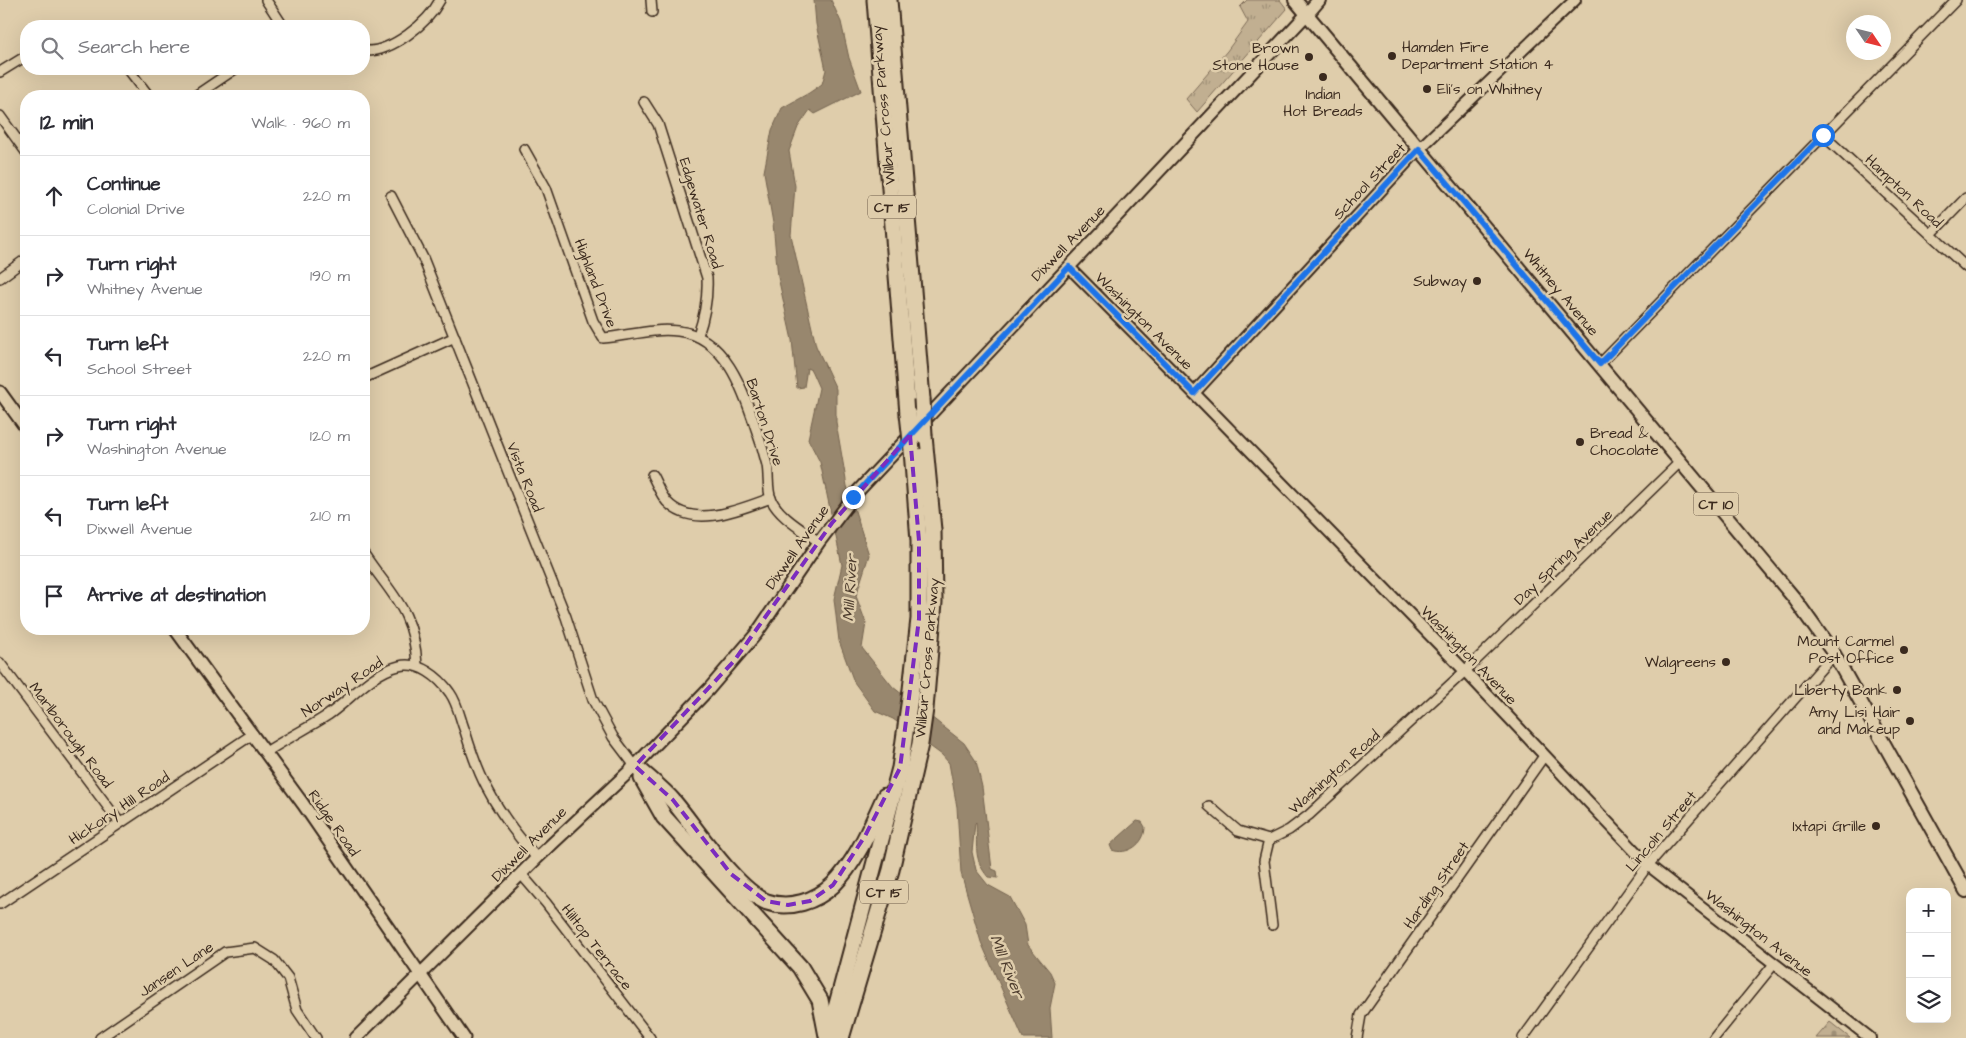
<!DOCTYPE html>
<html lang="en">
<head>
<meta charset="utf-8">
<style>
	:root { --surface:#fff; --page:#f2f2f3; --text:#2b2b33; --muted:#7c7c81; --line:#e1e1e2 }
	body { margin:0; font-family:"Architects Daughter",sans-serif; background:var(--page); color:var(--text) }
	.controls { position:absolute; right:15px; bottom:15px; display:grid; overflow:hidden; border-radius:10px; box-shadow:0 5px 20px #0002 }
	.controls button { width:45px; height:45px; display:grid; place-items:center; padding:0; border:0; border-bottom:1px solid var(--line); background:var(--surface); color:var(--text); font:25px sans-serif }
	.compass { position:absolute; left:1846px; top:15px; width:45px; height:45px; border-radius:50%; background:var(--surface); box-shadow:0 5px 20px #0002; rotate:125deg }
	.stop { position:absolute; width:15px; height:15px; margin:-11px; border:4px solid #1a73e8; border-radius:50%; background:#fff }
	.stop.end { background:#1a73e8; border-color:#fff; box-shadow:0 1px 5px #0008 }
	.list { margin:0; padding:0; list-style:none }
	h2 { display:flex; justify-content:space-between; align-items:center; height:65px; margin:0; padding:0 20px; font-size:21px }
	h2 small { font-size:16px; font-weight:400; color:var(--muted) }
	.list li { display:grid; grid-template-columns:32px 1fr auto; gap:15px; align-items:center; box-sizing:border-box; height:80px; padding:0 20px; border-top:1px solid var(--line) }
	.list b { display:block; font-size:19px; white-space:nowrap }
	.list p { margin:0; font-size:16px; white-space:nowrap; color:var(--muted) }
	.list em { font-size:16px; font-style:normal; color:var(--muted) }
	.icon { flex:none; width:28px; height:28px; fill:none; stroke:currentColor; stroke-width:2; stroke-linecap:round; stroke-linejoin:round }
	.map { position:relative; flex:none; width:1966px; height:1038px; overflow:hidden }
	.search { position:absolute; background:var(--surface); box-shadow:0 5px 20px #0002; left:20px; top:20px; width:350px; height:55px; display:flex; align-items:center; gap:12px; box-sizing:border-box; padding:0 18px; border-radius:20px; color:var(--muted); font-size:19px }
	.panel { position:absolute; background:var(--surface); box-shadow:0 5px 20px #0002; left:20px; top:90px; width:350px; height:545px; border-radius:20px }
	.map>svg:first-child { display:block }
</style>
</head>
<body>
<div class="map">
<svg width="1966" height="1038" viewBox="0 0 1966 1038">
	<defs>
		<pattern id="grass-tufts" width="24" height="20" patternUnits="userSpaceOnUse" patternTransform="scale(1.25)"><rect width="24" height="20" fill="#c1af91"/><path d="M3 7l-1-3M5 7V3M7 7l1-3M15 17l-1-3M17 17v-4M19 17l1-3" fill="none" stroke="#9e8f76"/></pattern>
		<pattern id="cemetery-stones" width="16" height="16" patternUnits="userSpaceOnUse" patternTransform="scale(1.25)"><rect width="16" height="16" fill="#c1af91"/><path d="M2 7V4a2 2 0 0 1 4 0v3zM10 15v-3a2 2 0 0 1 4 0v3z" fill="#9e8f76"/></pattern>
	</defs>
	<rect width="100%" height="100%" fill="#dfcdab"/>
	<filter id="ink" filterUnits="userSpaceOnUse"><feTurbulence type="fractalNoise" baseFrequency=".02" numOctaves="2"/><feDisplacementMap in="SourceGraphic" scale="10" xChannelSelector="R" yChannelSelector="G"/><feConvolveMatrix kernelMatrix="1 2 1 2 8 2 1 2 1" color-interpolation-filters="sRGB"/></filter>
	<g filter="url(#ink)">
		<polygon fill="url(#grass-tufts)" stroke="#7e6c58" points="1247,0 1280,0 1287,9 1197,112 1186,99 1227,51 1248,22 1240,7"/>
		<polygon fill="url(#cemetery-stones)" stroke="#7e6c58" points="1830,1022 1850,1038 1816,1038"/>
		<g fill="#98876e" stroke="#73624e">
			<path d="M814,0H831L841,22L849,58L861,91L815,114L810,110L798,127L789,151L795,186L791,235L816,346L836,389V422L847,486L869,555L856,596L866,623L862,648L893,687L964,743L976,761L982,787L992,869L997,871L998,878L988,877C972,858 978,844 976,822L975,823L972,852L976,870L988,885L1010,897L1025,925L1028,945L1050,972L1055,983L1050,1008L1052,1038H1023L981,942L961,873L957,807L949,763L942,755L893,719L875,711L854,682L839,641L834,599L842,565L820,462L808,439L819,388L811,370L807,368L804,387L797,388L792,340L778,277L773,223L764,172L772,130L782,108L809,93L822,84L826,70L816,24Z"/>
			<path d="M1137,821L1142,822L1145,827C1145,844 1127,856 1112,850L1110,845Z"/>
		</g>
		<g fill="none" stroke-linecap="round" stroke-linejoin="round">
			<g stroke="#3b2a1e" stroke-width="12">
				<g id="minor">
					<polyline points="266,0 283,26"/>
					<polyline points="651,0 652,12"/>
					<path d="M364,51C391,53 428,23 440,0"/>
					<polyline points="128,69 149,96"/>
					<polyline points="0,72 26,56"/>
					<polyline points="195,96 235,69"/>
					<path d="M644,102L658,124L707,278C708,299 705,315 698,335"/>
					<polyline points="0,116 26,152"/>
					<polyline points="1823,135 1966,267"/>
					<path d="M524,149L546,188L593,321L603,338C629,336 652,328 678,331C725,336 743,389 756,429C760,440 764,453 767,465C769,475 767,489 771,499C779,517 803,530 819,542"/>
					<polyline points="391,196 423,258 530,527 566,617 593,700 613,737 635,766"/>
					<polyline points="1931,234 1966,198"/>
					<polyline points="0,278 26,259"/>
					<polyline points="1600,364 1956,0"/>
					<polyline points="364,378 455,337"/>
					<path d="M652,475C657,484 660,494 667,502C693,530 741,509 771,498"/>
					<path d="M364,554C392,596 414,610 417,665"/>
					<polyline points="0,663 120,823"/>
					<path d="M266,752C286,739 308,728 328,715C351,699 371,673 399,666C419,661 439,677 450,693C458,704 460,719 465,731C471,751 477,770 487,788C500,813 518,837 537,858"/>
					<polyline points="1209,806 1238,831 1269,840 1289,830 1309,815 1465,671 1680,462"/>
					<polyline points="1269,840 1264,861 1272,925"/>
					<polyline points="521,874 546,903 650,1038"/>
					<polyline points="0,904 253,734"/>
					<polyline points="100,1038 225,952 255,948 274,960 288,978 297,1010 316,1038"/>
					<polyline points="1357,1038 1361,1015 1544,756"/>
					<polyline points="1523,1038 1648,865 1834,654"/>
					<polyline points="1714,1038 1774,964"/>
				</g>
			</g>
			<g stroke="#3b2a1e" stroke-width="14">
				<g id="tertiary">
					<polyline points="1069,267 1194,393 1465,671 1648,865 1870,1038"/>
					<polyline points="1194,393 1419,149 1575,0"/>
				</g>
			</g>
			<g stroke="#3b2a1e" stroke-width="15">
				<g id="secondary">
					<polyline points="0,392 26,428"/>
					<polyline points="175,629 303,804 464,1038"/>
					<polyline points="356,1038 537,858 635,766 709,689 756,634 819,542 858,491 1307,14"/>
				</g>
			</g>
			<g stroke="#3b2a1e" stroke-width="16">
				<g id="primary">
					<polyline points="1295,0 1794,598 1834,654 1966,891"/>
					<polyline points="1307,14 1319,0"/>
				</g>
			</g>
			<g stroke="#3b2a1e" stroke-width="19">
				<g id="motorway">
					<polyline points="875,0 908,414"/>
					<polyline points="889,0 922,399"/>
					<path d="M635,766C648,778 663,789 674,802C696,828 736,890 767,902C790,910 816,901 833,885C857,861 871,826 885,796"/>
					<polyline points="642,778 664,817 800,967 820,1000 827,1036"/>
					<polyline points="828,1038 900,768 910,698 919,619 919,541 912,450"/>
					<polyline points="841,1038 891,870 920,744 925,709 934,602 933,530 924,436"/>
				</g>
			</g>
			<use href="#minor" stroke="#dfcdab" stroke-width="9"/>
			<use href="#tertiary" stroke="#dfcdab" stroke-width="10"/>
			<use href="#secondary" stroke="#dfcdab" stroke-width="11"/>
			<use href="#primary" stroke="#dfcdab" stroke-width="12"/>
			<use href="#motorway" stroke="#dfcdab" stroke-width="15"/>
			<g stroke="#3b2a1e" stroke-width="19" stroke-linecap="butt">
				<g id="motorway-bridge">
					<polyline points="922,399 924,436"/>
					<polyline points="908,414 912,450"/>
				</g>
			</g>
			<use href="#motorway-bridge" stroke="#dfcdab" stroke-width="15"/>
		</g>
	</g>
	<g fill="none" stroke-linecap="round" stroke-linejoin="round" filter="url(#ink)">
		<polyline stroke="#1a73e8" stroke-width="6" points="853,497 1069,267 1194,393 1419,149 1600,364 1823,135"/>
	</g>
	<path fill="none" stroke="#7b2cbf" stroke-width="4" stroke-dasharray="10 6" stroke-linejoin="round" d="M910,435L919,541V619L900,768L865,836L833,885L810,901L788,905L766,901L731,874L673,800L635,766L734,661L832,523Z"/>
	<g fill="#3b2a1e" stroke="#dfcdab" stroke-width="2">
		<circle cx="1392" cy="56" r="5"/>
		<circle cx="1309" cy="57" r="5"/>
		<circle cx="1323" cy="77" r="5"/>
		<circle cx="1427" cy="89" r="5"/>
		<circle cx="1477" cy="281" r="5"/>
		<circle cx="1580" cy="442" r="5"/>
		<circle cx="1904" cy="650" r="5"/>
		<circle cx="1726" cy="662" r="5"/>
		<circle cx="1897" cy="690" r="5"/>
		<circle cx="1910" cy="721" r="5"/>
		<circle cx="1876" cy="826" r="5"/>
	</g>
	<g text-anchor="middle" stroke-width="5" stroke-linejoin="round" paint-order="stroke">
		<g fill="#dfcdab" stroke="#6c5b48" stroke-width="1">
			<rect x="868" y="195.5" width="48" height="23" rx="4"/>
			<rect x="1693.5" y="492.5" width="45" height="23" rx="4"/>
			<rect x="860" y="880.5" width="48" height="23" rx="4"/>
		</g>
		<g font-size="14" font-weight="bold" fill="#3b2a1e">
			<text x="892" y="212">CT 15</text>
			<text x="1716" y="509">CT 10</text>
			<text x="884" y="897">CT 15</text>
		</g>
		<g font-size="15" fill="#3b2a1e" stroke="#dfcdab" text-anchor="end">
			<text x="1402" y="52" text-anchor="start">Hamden Fire<tspan x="1402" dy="17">Department Station 4</tspan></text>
			<text x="1299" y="53">Brown<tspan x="1299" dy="17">Stone House</tspan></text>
			<text x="1437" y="94" text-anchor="start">Eli's on Whitney</text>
			<text x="1323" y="99" text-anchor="middle">Indian<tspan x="1323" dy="17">Hot Breads</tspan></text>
			<text x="1467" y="286">Subway</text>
			<text x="1590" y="438" text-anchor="start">Bread &amp;<tspan x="1590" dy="17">Chocolate</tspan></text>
			<text x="1894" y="646">Mount Carmel<tspan x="1894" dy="17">Post Office</tspan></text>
			<text x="1716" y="667">Walgreens</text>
			<text x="1887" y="695">Liberty Bank</text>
			<text x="1900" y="717">Amy Lisi Hair<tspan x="1900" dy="17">and Makeup</tspan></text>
			<text x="1866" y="831">Ixtapi Grille</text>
		</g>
		<g font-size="15" fill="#3b2a1e" stroke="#dfcdab">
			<text transform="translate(883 105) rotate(-95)" y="5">Wilbur Cross Parkway</text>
			<text transform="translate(1369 181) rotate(-47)" y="5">School Street</text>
			<text transform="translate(1904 191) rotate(43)" y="5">Hampton Road</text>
			<text transform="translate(701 213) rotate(73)" y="5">Edgewater Road</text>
			<text transform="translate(1068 243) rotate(-46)" y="5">Dixwell Avenue</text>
			<text transform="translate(596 283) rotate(69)" y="5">Highland Drive</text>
			<text transform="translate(1561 292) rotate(50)" y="5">Whitney Avenue</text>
			<text transform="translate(1144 321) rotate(45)" y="5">Washington Avenue</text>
			<text transform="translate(765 422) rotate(72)" y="5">Barton Drive</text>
			<text transform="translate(525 477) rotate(68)" y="5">Vista Road</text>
			<text transform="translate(797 547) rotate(-55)" y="5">Dixwell Avenue</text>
			<text transform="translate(1563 557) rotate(-44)" y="5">Day Spring Avenue</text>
			<text transform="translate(1469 655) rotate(46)" y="5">Washington Avenue</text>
			<text transform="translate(927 658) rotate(-85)" y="5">Wilbur Cross Parkway</text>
			<text transform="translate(342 687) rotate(-34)" y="5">Norway Road</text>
			<text transform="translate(71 735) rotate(53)" y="5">Marlborough Road</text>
			<text transform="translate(1334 772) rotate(-42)" y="5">Washington Road</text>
			<text transform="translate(119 808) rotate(-34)" y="5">Hickory Hill Road</text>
			<text transform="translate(334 823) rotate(55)" y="5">Ridge Road</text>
			<text transform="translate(1661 831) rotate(-50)" y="5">Lincoln Street</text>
			<text transform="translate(529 844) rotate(-45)" y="5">Dixwell Avenue</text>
			<text transform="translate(1436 885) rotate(-55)" y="5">Harding Street</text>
			<text transform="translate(1759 933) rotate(38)" y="5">Washington Avenue</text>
			<text transform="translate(597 947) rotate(52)" y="5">Hilltop Terrace</text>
			<text transform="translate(176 969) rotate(-34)" y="5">Jansen Lane</text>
		</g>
		<g font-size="16" font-style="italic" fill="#4e3d2e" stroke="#dfcdab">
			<text transform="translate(849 588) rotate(-87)" y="6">Mill River</text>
			<text transform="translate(1008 966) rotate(68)" y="6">Mill River</text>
		</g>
	</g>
</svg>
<div class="controls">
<button>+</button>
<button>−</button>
<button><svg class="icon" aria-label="layers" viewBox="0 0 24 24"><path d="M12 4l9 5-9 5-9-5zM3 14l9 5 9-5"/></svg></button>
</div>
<svg class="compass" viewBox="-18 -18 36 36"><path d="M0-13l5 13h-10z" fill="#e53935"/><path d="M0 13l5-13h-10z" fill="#7c7c81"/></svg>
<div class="stop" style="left:1823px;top:135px"></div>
<div class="stop end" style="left:853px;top:497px"></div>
<div class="search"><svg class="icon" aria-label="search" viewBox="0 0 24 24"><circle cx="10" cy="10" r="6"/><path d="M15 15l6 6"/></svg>Search here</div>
<section class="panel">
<h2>12 min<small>Walk · 960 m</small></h2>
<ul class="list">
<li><svg class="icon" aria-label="ahead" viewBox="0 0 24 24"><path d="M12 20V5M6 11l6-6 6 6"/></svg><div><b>Continue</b><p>Colonial Drive</p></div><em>220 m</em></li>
<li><svg class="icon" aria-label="right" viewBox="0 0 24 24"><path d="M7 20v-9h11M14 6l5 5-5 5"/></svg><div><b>Turn right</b><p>Whitney Avenue</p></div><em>190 m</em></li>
<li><svg class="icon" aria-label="left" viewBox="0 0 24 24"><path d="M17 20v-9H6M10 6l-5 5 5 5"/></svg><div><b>Turn left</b><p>School Street</p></div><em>220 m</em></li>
<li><svg class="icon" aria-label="right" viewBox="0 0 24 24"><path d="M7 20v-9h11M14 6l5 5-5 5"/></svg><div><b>Turn right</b><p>Washington Avenue</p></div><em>120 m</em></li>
<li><svg class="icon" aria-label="left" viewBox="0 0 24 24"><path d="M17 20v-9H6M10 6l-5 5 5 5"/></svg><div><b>Turn left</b><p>Dixwell Avenue</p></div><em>210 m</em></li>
<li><svg class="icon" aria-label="arrive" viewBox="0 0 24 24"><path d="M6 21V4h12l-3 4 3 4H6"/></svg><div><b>Arrive at destination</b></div></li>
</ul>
</section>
</div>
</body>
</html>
